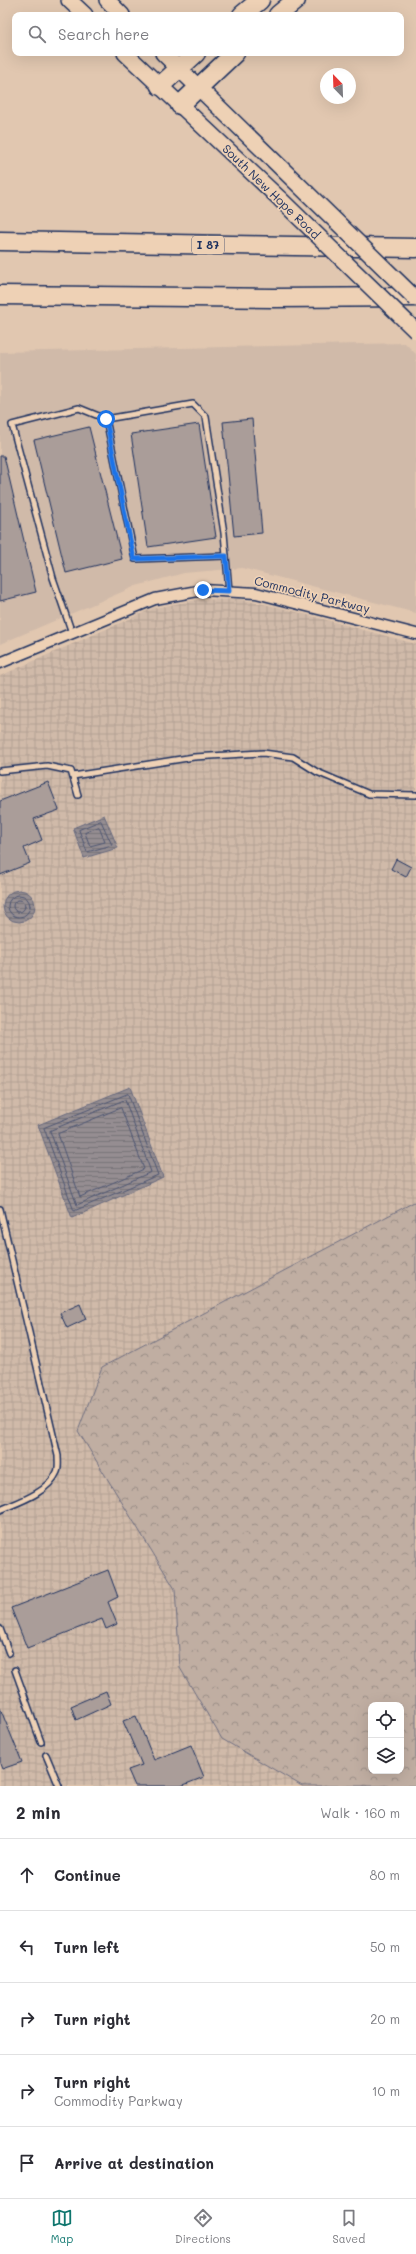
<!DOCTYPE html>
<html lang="en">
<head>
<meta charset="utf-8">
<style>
	:root { --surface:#fff; --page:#f7f7f7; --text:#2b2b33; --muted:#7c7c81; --line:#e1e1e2; --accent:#0f766e }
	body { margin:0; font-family:Mali,sans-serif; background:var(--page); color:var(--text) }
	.controls { position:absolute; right:12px; bottom:12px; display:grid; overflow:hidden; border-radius:8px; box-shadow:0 4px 16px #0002 }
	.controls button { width:36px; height:36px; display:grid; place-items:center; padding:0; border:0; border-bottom:1px solid var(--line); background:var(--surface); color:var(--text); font:20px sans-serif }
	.compass { position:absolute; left:320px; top:68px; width:36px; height:36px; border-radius:50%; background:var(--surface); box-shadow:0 4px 16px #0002; rotate:337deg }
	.stop { position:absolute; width:12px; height:12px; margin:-9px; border:3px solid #1a73e8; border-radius:50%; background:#fff }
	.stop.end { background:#1a73e8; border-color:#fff; box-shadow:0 1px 4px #0008 }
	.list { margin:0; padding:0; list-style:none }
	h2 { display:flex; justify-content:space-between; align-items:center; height:52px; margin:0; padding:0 16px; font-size:17px }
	h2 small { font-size:13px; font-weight:400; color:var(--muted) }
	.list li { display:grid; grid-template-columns:26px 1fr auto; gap:12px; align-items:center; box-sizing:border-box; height:72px; padding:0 16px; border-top:1px solid var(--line) }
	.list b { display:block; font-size:15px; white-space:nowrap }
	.list p { margin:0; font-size:13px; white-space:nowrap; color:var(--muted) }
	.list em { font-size:13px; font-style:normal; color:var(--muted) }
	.icon { flex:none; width:22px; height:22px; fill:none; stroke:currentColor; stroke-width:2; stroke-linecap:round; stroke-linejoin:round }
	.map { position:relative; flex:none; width:416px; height:1786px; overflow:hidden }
	.search { position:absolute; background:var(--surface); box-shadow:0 4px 16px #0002; left:12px; right:12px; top:12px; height:44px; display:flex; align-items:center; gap:10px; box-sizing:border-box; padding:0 14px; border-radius:8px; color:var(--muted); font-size:15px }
	.sheet { height:412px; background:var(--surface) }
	nav { display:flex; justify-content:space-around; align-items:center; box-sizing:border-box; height:56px; border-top:1px solid var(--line); background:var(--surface); font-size:11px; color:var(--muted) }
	nav a { display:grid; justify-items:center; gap:2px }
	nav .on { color:var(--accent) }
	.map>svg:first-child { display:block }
</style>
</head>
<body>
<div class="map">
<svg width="416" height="1786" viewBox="0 0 416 1786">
	<defs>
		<pattern id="industrial-grid" width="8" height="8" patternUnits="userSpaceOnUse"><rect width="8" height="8" fill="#d0baa9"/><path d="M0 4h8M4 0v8" fill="none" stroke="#b2a094"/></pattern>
		<pattern id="forest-crowns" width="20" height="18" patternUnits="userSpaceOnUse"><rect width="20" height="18" fill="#c0aea2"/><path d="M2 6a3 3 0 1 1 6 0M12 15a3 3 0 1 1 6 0" fill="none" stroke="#9b8e87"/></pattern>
		<pattern id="water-rules" width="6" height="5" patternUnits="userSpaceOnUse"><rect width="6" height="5" fill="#958d91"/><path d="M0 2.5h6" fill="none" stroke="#79747a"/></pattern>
	</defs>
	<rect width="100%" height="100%" fill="#e1c7b0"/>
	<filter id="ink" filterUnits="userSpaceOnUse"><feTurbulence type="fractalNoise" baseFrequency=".025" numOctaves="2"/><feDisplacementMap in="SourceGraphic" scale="8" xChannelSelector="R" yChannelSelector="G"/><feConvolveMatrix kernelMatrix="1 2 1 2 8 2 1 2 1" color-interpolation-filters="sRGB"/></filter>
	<g filter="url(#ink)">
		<polygon fill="#d0baa9" points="405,343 416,354 416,613 242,568 184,573 136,586 0,644 0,352"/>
		<path fill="url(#industrial-grid)" fill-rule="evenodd" d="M238,599L278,607L416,644V1786H0V676L154,608L196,600ZM371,1705H401V1771H371Z"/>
		<path fill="url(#forest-crowns)" stroke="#6e6e80" fill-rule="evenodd" d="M416,1201V1786H302L222,1739L180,1668L175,1589L78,1431L102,1367ZM371,1705H401V1771H371Z"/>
		<g fill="url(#water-rules)" stroke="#64677d">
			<polygon points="104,815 118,848 84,858 73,828"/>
			<circle cx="19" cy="906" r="16"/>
			<polygon points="130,1087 163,1177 72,1218 38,1125"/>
		</g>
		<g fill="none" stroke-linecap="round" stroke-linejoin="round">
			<g stroke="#4c5572" stroke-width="1">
				<polygon points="101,821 112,845 87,852 79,830"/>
				<polygon points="99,827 105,842 90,846 85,833"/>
				<circle cx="19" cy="906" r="11"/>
				<circle cx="19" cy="906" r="6"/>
				<polygon points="128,1094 158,1175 74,1211 44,1128"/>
				<polygon points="125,1100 151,1172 77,1205 50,1131"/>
				<polygon points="121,1108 144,1169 80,1197 58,1134"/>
			</g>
		</g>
		<g fill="#aa9d99" stroke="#1b2f5e">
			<polygon points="252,419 262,533 234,536 223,422"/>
			<polygon points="199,424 216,537 148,547 131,434"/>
			<polygon points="89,427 122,559 66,573 34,440"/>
			<polygon points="0,456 4,456 36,592 0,601"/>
			<polygon points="48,782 59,810 34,819 42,840 24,848 30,863 0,875 0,801"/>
			<polygon points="396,859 411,867 406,877 391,869"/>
			<polygon points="80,1304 86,1319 67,1328 60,1313"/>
			<polygon points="108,1570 118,1597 108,1602 117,1624 106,1629 102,1619 27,1648 11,1608"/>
			<polygon points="106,1691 111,1704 76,1720 71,1706"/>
			<polygon points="0,1708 22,1762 2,1769 0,1764"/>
			<polygon points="136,1716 154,1760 191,1745 204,1777 181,1786 135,1786 128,1770 142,1765 123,1721"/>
		</g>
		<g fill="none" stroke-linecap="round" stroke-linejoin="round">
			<g stroke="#1b2f5e" stroke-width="8">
				<g id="service">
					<polyline points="106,419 135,559 226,556"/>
					<polyline points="72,633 53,578 12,425 79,408 106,419 193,404 206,417 224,533 229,591"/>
					<polyline points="0,771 47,766 71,771 78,795"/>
					<polyline points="73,776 194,757 263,753 293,757 317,772 369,794 416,795"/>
					<path d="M0,1209L58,1456C58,1461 59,1468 57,1472C48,1493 19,1502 0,1510"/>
					<polyline points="0,1629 9,1653"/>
					<polyline points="15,1670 41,1742"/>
					<polyline points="46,1755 59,1786"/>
				</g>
			</g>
			<g stroke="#1b2f5e" stroke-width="13">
				<polyline id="minor" points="0,663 155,599 203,590 256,593 416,634"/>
			</g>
			<g stroke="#1b2f5e" stroke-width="18">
				<g id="primary">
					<polyline points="69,0 85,15"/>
					<polyline points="107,0 122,15"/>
					<polyline points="125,53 280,199"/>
					<polyline points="163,53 307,193"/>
				</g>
			</g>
			<g stroke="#1b2f5e" stroke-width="21">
				<g id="motorway">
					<polyline points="242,15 260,0"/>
					<polyline points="278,15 296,0"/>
					<polyline points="160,86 196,53"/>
					<polyline points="180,105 235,53"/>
					<polyline points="0,241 416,248"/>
					<polyline points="0,295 274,298 416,297"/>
				</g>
			</g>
			<use href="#service" stroke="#eed1b5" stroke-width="5"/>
			<use href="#minor" stroke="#eed1b5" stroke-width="10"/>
			<use href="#primary" stroke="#eed1b5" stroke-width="15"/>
			<use href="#motorway" stroke="#eed1b5" stroke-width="18"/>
			<g stroke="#1b2f5e" stroke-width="18" stroke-linecap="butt">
				<g id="primary-bridge">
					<polyline points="307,193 416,299"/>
					<polyline points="280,199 416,331"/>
				</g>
			</g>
			<use href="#primary-bridge" stroke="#eed1b5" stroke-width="15"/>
		</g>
	</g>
	<g fill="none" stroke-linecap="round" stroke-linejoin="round" filter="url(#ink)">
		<polyline stroke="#1a73e8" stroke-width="5" points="106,419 134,559 226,556 229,591 203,590"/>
	</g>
	<g text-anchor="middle" stroke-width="3.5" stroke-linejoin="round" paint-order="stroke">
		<rect fill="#eed1b5" stroke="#5a6078" stroke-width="1" x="192" y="236" width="32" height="18" rx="3"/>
		<g font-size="11" font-weight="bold" fill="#1b2f5e">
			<text x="208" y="249">I 87</text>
		</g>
		<g font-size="12" fill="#1b2f5e" stroke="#eed1b5">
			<text transform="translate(271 192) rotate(44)" y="4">South New Hope Road</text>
			<text transform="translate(312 595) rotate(14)" y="4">Commodity Parkway</text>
		</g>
	</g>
</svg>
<div class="controls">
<button><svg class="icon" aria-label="locate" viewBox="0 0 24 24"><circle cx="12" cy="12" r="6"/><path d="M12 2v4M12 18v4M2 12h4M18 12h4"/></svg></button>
<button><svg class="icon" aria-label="layers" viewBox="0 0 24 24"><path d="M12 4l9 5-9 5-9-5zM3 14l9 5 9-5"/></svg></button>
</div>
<svg class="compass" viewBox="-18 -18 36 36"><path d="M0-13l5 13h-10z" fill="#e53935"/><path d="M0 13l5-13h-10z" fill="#7c7c81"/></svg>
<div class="stop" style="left:106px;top:419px"></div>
<div class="stop end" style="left:203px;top:590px"></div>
<div class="search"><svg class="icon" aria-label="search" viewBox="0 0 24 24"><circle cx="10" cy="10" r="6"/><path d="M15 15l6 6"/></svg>Search here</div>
</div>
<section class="sheet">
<h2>2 min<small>Walk · 160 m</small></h2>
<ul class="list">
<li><svg class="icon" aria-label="ahead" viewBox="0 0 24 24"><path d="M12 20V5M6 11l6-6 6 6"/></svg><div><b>Continue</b></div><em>80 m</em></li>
<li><svg class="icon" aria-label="left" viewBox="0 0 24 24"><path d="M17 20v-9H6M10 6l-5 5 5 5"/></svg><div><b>Turn left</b></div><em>50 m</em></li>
<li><svg class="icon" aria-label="right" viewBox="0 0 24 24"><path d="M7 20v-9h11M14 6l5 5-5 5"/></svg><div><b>Turn right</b></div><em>20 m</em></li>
<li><svg class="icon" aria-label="right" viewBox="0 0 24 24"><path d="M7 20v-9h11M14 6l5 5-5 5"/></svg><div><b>Turn right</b><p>Commodity Parkway</p></div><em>10 m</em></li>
<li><svg class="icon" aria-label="arrive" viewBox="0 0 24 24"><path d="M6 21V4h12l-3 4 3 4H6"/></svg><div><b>Arrive at destination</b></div></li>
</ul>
</section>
<nav>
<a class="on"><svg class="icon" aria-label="map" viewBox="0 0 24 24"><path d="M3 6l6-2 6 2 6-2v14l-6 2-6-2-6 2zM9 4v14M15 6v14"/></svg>Map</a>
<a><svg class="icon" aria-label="directions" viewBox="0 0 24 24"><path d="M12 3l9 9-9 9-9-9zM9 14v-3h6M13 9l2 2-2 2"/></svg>Directions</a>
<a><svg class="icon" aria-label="saved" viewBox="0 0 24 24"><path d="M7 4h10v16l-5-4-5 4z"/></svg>Saved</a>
</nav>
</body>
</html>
